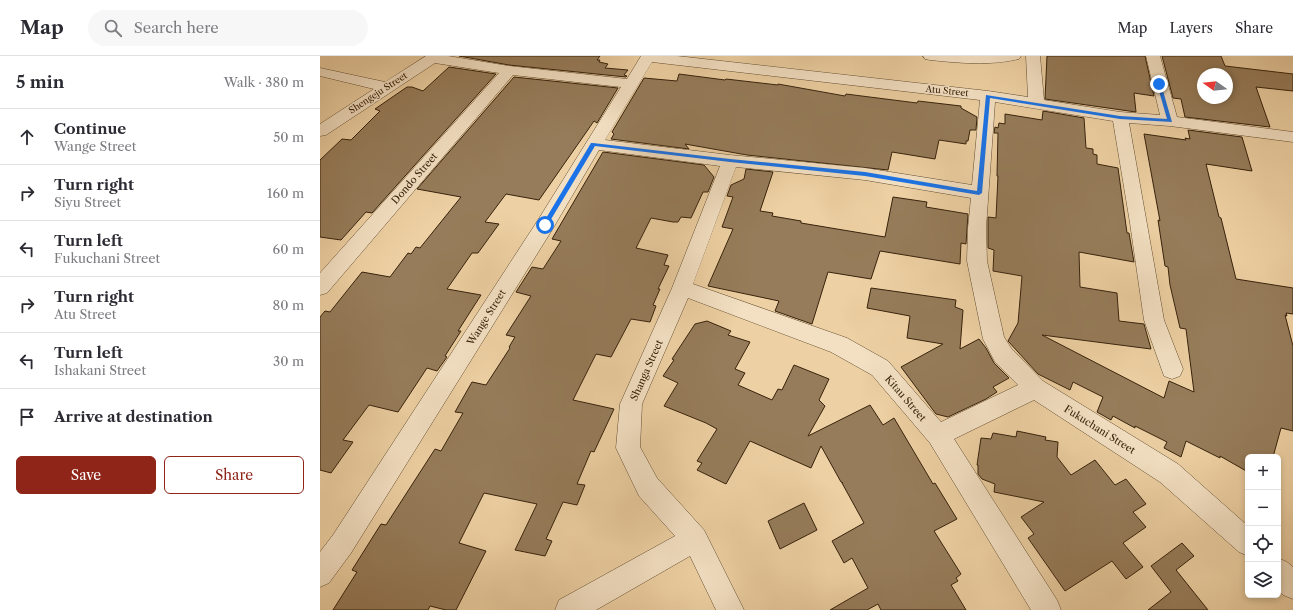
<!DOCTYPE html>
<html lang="en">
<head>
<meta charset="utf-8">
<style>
	:root { --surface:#fff; --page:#f7f7f7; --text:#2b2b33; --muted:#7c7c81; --line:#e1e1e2; --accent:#8f2418 }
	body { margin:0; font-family:"Libre Caslon Text",serif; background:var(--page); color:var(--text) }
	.controls { position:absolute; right:12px; bottom:12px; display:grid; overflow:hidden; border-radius:6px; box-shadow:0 2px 6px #0003 }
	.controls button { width:36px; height:36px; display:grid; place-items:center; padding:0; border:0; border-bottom:1px solid var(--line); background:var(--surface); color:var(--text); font:20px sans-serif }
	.compass { position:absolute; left:877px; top:12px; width:36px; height:36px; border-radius:50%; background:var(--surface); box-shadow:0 2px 6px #0003; rotate:285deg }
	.stop { position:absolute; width:12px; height:12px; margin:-9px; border:3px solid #1a73e8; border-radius:50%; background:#fff }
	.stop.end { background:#1a73e8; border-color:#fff; box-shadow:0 1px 4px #0008 }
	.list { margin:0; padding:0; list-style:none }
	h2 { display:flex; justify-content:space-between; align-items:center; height:52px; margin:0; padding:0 16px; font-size:17px }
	h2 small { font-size:13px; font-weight:400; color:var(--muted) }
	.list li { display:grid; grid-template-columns:26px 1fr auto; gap:12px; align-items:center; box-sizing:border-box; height:56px; padding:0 16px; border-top:1px solid var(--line) }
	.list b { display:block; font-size:15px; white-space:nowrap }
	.list p { margin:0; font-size:13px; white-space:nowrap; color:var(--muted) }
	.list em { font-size:13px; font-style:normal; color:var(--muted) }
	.actions { display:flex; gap:8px; padding:12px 16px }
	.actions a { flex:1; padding:9px 0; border:1px solid var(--accent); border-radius:6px; text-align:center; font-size:14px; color:var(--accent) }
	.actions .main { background:var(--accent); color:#fff }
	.icon { flex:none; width:22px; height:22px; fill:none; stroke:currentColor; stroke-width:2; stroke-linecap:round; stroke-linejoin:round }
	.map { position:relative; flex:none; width:973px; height:554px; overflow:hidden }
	header { display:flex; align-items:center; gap:24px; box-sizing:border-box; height:56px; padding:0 20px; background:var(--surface); border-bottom:1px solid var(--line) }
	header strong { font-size:19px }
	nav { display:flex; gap:22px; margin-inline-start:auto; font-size:14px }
	.search { width:280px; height:36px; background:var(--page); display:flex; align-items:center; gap:10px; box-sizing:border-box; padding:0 14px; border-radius:22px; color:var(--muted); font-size:15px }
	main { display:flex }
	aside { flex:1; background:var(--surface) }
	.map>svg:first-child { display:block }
</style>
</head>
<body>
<header>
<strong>Map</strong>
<div class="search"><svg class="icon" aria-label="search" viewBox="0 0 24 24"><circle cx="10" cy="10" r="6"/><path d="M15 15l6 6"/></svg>Search here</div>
<nav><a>Map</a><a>Layers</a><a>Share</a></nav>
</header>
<main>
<aside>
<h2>5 min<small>Walk · 380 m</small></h2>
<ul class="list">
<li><svg class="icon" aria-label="ahead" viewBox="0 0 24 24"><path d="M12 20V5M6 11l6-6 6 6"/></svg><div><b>Continue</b><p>Wange Street</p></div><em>50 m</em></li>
<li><svg class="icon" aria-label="right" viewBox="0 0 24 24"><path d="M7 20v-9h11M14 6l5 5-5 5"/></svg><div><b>Turn right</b><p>Siyu Street</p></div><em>160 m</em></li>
<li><svg class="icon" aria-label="left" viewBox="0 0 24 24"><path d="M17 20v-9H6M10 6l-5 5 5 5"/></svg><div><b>Turn left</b><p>Fukuchani Street</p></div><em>60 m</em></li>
<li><svg class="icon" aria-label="right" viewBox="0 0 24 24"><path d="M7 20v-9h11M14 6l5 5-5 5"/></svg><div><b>Turn right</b><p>Atu Street</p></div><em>80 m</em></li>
<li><svg class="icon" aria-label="left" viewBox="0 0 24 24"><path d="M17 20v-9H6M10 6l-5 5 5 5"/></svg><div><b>Turn left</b><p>Ishakani Street</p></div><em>30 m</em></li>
<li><svg class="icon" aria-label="arrive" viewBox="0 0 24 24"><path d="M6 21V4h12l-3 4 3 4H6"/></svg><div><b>Arrive at destination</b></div></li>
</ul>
<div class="actions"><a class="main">Save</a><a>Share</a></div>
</aside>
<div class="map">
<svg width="973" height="554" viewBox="0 0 973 554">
	<rect width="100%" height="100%" fill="#edd0a3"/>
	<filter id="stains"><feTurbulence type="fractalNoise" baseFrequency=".005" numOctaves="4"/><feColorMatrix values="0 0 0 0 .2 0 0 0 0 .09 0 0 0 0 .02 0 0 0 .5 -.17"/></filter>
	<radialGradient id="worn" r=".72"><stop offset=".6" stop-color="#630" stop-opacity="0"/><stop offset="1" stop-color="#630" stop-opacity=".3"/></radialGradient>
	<g fill="#967c5a" stroke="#37220b" fill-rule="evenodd">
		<polygon points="139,0 280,0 277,4 280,4 279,6 288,8 285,12 308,14 304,19 307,20 306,21 189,9"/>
		<polygon points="727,0 825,0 834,40 814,37 816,56 725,43"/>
		<path d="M842,0H901L905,10L973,18V35L936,31L950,71L865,61L861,43L853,42ZM883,18H907V42H883Z"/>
		<polygon points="129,11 176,18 52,157 46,156 21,184 0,181 0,104 22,83 31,84 60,55 55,53 87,31 92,31 103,35"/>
		<polygon points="359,18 405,24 406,23 458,29 458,28 525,40 526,38 597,47 598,45 641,50 641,52 657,61 656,74 650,74 648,85 646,85 646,88 619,84 615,103 572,96 568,114 427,99 365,88 369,93 291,83 294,78 292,76 324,22 357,25"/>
		<polygon points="194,21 298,32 277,67 274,65 219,144 186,138 165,166 179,168 158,197 152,197 127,233 161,239 138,275 141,275 125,300 127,301 117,315 107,312 78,356 49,349 23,384 33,386 11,417 0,414 0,261 5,255 10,256 42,216 70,221 88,197 91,198 96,191 100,192 141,141 97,133"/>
		<polygon points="723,55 764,62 766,92 773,93 773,98 777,99 777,108 798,112 807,177 809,177 814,206 759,196 760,231 797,237 799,265 824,268 831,293 722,279 844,342 849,325 874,336 866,273 860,272 850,229 848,211 845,210 838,164 840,165 824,78 866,84 865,82 870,83 868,74 922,81 932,115 886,108 899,161 901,162 916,223 973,232 973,258 966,257 967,260 965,259 973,290 973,375 961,372 953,401 928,401 928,416 900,400 900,402 866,385 861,401 844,392 847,386 815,370 815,372 793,360 791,364 777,356 783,341 753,326 750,334 718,318 688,285 698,267 702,220 673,215 674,194 668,192 668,161 676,162 678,120 677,120 678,77 674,77 675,71 678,72 679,67 685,68 685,58 722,64"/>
		<polygon points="283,96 384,109 394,121 388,136 383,136 371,162 361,161 358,166 353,166 331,162 316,192 348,199 344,209 349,210 338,233 340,233 333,249 336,250 330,266 311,263 291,301 276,298 253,344 294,353 274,396 271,395 257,428 265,429 257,449 243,446 226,483 232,485 225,500 195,494 217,448 164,437 139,487 166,495 136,554 126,554 110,550 108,554 13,554 37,516 32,514 61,468 66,469 115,393 121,395 143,357 135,356 152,326 166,329 190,292 189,291 195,281 186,279 211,240 196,236 212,211 223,213 241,185 232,183"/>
		<polygon points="426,113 453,116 440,155 453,157 452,160 481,165 481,167 565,181 573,141 607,146 606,151 648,158 646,188 641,187 640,208 560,195 551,223 508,216 492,268 455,255 459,245 388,230 413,173 402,171 413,141 407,140 411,129 424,123"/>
		<polygon points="551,232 636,244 635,251 643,254 640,293 659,283 666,292 674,307 689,322 673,331 677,336 666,343 628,361 616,358 581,311 623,288 587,282 590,260 547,252"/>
		<polygon points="387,265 411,275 408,279 430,286 415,313 425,317 418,329 452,344 458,333 462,334 474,309 509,323 499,344 505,350 488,380 550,349 563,369 574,362 613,428 615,427 637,463 614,475 641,518 636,522 638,525 631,529 646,554 561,554 558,548 547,554 510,554 548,532 532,502 524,507 512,485 544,467 522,427 523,427 521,426 501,390 491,412 430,385 406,428 377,414 382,407 377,405 397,373 386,367 344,350 358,327 343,320 354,304 352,303 375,268"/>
		<polygon points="697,375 726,381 725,384 738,386 737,401 751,419 775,404 795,429 806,423 826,448 813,456 826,471 803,487 823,511 806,523 792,505 745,535 708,482 714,478 701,461 724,446 674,436 675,428 662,423 658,418 658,409 657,409 661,382 671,383 673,377 696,381"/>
		<polygon points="484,447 497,474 460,493 448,465"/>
		<polygon points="862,487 874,500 856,514 888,554 828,554 851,536 831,510"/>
	</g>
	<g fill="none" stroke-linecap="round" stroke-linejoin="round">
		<g stroke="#644e31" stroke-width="1">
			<g id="minor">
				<path d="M106,0H128L189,10L307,23L321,0H357L668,35L708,41L706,0H720L724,44L800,56L840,59L826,0H840L857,61L973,76V86L850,70L809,67L844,264L863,313L860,320L852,323L844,320L824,264L810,167L793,65L675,46L666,172L667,205L684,281L691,292L723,325L858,408L928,470V500L919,496L840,426L714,344L634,383L737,544L741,554H711L610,387L552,319L511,296L368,242L322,348L320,391L337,422L384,474L424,554H396L370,500L276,554H235L239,544L355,480L319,440L296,392L300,348L352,232L400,110L279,94L232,174L31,497L9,527L0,531V496L13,479L218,164L301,31L193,19L7,237L0,239V217L179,17L115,7L6,79L0,80V68L54,33L0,20V12L65,26ZM332,6L660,44L652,129L545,112L410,99L285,84ZM416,111L545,124L651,142L648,172L647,205L663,283L675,306L698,329L621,366L568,305L527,282L373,228Z"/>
				<path d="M603,0H701L699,3C670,10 639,7 610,4L605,3Z"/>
				<polygon points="958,502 967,506 973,511 973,543 963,539 958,533"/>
			</g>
		</g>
		<use href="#minor" fill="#f3e0c3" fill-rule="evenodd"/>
	</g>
	<polygon fill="#1a73e8" points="839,26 841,28 852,66 800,63 670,42 662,137 659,139 545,120 410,106 275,90 227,170 222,169 271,87 273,87 410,103 545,116 657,135 666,39 800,60 847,63 837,28"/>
	<g text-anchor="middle" stroke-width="3" stroke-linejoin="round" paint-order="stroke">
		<g font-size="9" fill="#37220b" stroke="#f3e0c3">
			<text transform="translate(627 35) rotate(6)" y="3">Atu Street</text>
			<text transform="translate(58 37) rotate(-33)" y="3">Shengeju Street</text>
		</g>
		<g font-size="10" fill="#37220b" stroke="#f3e0c3">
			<text transform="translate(94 122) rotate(-49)" y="4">Dondo Street</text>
			<text transform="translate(166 261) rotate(-58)" y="4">Wange Street</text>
			<text transform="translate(326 314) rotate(-66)" y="4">Shanga Street</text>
			<text transform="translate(586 342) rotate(49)" y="4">Kitau Street</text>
			<text transform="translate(780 373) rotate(32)" y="4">Fukuchani Street</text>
		</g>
	</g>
	<rect width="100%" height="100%" filter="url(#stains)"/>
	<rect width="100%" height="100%" fill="url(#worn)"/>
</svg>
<div class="controls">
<button>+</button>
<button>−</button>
<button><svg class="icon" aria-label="locate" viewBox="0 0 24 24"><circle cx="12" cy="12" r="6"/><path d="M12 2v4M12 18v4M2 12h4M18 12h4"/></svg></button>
<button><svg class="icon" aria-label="layers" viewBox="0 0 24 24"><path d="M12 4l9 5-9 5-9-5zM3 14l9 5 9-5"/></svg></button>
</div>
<svg class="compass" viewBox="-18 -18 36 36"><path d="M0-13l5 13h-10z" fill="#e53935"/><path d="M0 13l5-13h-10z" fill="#7c7c81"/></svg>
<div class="stop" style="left:225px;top:169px"></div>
<div class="stop end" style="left:839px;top:28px"></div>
</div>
</main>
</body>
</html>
